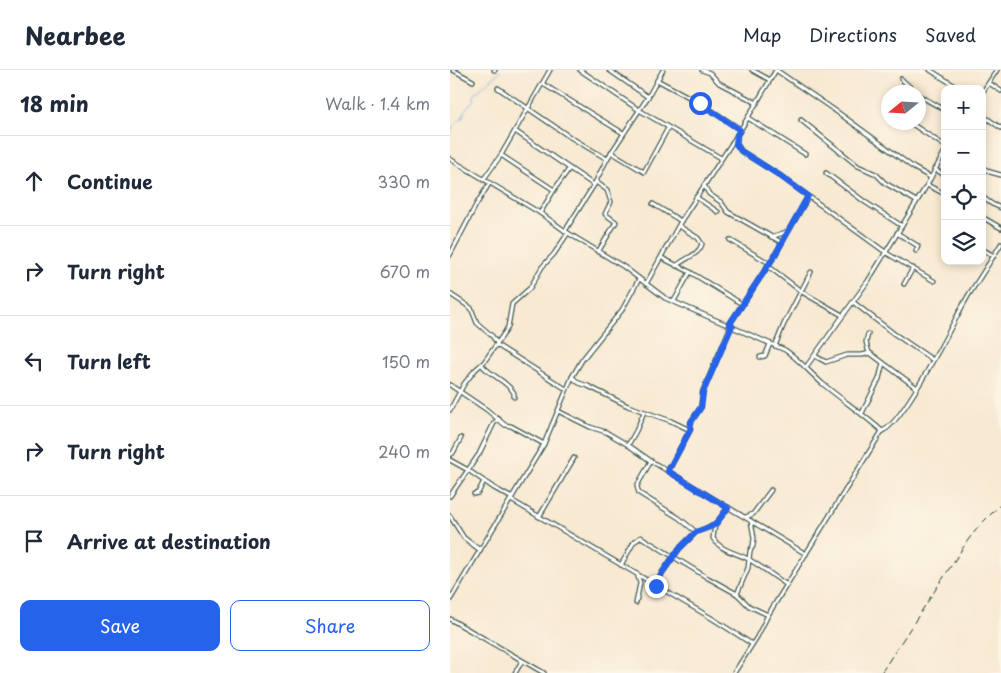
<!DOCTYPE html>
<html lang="en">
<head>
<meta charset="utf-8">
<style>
	:root { --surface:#fff; --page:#f2f2f3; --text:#1f2937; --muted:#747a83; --line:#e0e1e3; --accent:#2563eb }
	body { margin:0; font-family:"Playpen Sans",sans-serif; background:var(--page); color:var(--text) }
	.controls { position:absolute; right:15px; top:15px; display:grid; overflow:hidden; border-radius:10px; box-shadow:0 2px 8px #0003 }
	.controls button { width:45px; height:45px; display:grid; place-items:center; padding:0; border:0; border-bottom:1px solid var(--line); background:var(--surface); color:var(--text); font:25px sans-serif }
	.compass { position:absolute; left:431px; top:15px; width:45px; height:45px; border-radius:50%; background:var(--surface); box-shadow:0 2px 8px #0003; rotate:252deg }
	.stop { position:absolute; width:15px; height:15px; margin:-11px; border:4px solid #2563eb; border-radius:50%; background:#fff }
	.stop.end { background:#2563eb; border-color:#fff; box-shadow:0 1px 5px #0008 }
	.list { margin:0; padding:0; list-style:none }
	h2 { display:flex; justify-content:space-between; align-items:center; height:65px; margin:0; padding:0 20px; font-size:21px }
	h2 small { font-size:16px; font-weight:400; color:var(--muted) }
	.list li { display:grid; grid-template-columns:32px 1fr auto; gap:15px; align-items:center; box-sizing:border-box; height:90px; padding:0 20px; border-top:1px solid var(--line) }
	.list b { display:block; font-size:19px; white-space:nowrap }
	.list em { font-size:16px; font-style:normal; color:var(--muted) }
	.actions { display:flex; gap:10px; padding:15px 20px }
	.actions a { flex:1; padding:11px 0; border:1px solid var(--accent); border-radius:10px; text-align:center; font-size:18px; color:var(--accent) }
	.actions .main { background:var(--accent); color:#fff }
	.icon { flex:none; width:28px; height:28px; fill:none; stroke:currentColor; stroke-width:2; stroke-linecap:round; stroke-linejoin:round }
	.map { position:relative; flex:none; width:551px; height:603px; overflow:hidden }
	header { display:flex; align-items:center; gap:30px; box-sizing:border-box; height:70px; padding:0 25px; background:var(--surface); border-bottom:1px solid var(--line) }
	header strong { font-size:24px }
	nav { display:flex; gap:28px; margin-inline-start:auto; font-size:18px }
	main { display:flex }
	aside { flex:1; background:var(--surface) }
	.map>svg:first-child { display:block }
</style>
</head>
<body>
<header>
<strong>Nearbee</strong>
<nav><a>Map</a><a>Directions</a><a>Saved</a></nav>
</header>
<main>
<aside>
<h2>18 min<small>Walk · 1.4 km</small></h2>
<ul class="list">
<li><svg class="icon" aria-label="ahead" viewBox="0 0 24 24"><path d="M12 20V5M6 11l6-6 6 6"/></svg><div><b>Continue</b></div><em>330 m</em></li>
<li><svg class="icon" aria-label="right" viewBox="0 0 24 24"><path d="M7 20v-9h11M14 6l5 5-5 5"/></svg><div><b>Turn right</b></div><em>670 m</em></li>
<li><svg class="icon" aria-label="left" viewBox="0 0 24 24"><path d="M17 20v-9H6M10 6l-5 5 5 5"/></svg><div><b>Turn left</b></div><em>150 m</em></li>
<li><svg class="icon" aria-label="right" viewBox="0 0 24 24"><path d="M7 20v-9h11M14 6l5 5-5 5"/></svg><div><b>Turn right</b></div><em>240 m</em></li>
<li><svg class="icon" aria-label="arrive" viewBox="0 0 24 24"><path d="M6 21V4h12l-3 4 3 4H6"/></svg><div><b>Arrive at destination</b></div></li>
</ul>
<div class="actions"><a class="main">Save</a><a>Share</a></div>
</aside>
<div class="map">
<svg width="551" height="603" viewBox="0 0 551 603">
	<rect width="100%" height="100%" fill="#fcf5e5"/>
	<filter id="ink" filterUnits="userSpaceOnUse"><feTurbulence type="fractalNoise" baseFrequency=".02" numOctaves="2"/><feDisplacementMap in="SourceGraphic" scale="10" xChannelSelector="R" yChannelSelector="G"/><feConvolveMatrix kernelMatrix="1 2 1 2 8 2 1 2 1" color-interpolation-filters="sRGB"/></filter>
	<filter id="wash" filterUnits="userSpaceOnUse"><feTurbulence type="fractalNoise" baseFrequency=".0096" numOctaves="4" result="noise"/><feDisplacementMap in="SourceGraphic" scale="20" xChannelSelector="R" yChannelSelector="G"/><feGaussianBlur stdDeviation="1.12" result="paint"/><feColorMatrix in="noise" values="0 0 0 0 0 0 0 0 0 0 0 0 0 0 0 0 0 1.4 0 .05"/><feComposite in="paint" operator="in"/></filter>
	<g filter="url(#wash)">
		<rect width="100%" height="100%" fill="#f8e9d2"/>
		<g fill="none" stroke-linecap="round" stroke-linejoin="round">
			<polyline stroke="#73a1dc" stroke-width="1" points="0,64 4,55 13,47 15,40 23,31 25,24 51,0"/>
		</g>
	</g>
	<g filter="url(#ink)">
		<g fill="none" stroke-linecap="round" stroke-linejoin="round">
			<g stroke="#40574c" stroke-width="5.5">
				<g id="minor">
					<polyline points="3,0 23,11"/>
					<polyline points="44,0 45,0"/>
					<polyline points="130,0 189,40 271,88"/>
					<polyline points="159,0 198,27"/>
					<polyline points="252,0 260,3 269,13 307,33"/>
					<polyline points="302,0 320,10"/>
					<polyline points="326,0 390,44 464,98 480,107"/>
					<polyline points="480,0 510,19"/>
					<polyline points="451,9 466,22"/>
					<polyline points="207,10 250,33 290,59"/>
					<polyline points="539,13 551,21"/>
					<polyline points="93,14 173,63"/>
					<polyline points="48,18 120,67 157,89"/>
					<polyline points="532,23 547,0"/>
					<polyline points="468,25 495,40"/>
					<polyline points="532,45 551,58"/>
					<polyline points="298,48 355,84"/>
					<polyline points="351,50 408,96 426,104 435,113 466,131"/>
					<polyline points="459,52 495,76"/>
					<polyline points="65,61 144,115"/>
					<polyline points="287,65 287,74 291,81 329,105 438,184 484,211"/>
					<polyline points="161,82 194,102 218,58"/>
					<polyline points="51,85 104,120 90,143"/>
					<path d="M0,89L90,143L118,163L174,197L215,228L335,280C350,290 360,303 373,314C392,330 413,344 432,361"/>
					<polyline points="532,97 540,102 551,105"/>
					<polyline points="484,99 495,105"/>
					<polyline points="376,103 415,132 452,156"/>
					<polyline points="33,110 51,85 100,0"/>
					<polyline points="146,112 157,120 161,132 155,144 166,152 148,182"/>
					<polyline points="254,115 259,124 271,132 278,142 331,172"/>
					<polyline points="477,115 495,124"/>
					<polyline points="104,120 119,99"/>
					<polyline points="246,127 268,142"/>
					<polyline points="532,127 542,134 551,138"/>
					<polyline points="203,134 231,151"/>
					<polyline points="532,147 551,158"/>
					<polyline points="115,161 144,115 157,89 198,27 213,0"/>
					<polyline points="447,163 468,176 466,181"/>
					<polyline points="321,167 336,162"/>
					<polyline points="280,170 319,193"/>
					<polyline points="532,179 544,186"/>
					<polyline points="0,185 26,135 39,114"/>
					<polyline points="212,188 240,202 292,234"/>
					<path d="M226,196C235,188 249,185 252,174L248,168L229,156"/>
					<polyline points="318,196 352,222 392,245"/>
					<polyline points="196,214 231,151 291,59 326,0"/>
					<polyline points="454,214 463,198"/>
					<polyline points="0,224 21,238 27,253 42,266 47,273"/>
					<polyline points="224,231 240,202"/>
					<polyline points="403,232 443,263 483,290"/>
					<polyline points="279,255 325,185 358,127"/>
					<polyline points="418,264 416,272 419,283"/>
					<polyline points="47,275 116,319"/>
					<polyline points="325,276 334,254 361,202"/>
					<polyline points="365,286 376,292 397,285 412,285 420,283 467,318"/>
					<polyline points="310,287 315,286 320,274"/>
					<path d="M32,295C41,306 58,312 64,323V327"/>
					<polyline points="356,297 418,211 477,115 495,81"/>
					<polyline points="122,307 129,313 138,316 178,336 221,351 240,360"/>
					<polyline points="0,315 37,340 55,355 61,356 94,374"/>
					<polyline points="0,340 14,314 25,300 34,292 55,262 58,257 62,234 80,218 92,197 104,184 118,163"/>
					<polyline points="108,341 140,357 156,362 178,375 201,391 356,484"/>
					<polyline points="412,343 429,309 433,293"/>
					<polyline points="178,375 186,361 194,342"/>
					<polyline points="0,385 3,383 11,368"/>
					<polyline points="0,390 18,400 44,418 62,428"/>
					<polyline points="201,391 188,414 187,417 189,423 229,448 246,462"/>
					<polyline points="218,401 240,360 241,352 251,337 253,321 281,256"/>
					<polyline points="24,424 28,423 34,411"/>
					<polyline points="0,426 29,384 44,353 49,349"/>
					<polyline points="61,430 263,549 302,574"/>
					<polyline points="0,446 14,468 30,480"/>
					<polyline points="89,447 124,388"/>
					<polyline points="296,447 303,444 321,420"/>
					<path d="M265,455L263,468C270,481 288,483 300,490C313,498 325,507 337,515"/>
					<polyline points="171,495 184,472 191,467 258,508 287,524 299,536 318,545"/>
					<polyline points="206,516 212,503 229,479 246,462 265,455 278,437"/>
					<polyline points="287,524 298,498 300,481 303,476 304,468 301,451"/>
					<polyline points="0,530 94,374 122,307 132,290 172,240 189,209"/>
					<polyline points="186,533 190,513 187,504"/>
					<polyline points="0,549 94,603"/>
					<polyline points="65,603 72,591"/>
					<path d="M284,603L307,567L318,545L432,361C453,355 504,250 518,226C529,209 540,192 551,174"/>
				</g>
			</g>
			<use href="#minor" stroke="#fff" stroke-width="3"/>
			<polyline stroke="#1f3d34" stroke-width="1" stroke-dasharray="8 4" stroke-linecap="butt" points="431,603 518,470 530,455 551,434"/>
		</g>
	</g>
	<g fill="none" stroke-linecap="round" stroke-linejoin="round" filter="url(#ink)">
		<polyline stroke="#2563eb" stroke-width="6" points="206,516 212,503 229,479 246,462 265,455 278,438 218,401 240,360 241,352 251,337 253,322 282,256 279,255 325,185 358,126 329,105 291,81 286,74 287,65 290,60 250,33"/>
	</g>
</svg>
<div class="controls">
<button>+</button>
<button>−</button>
<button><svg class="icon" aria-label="locate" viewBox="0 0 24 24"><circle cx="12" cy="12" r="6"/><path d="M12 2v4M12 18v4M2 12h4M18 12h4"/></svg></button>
<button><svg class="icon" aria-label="layers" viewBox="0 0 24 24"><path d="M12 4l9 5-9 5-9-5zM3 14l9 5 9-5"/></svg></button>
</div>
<svg class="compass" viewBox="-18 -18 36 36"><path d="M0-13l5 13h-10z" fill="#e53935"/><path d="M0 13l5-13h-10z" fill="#747a83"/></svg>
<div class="stop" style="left:250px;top:33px"></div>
<div class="stop end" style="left:206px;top:516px"></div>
</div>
</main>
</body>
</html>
